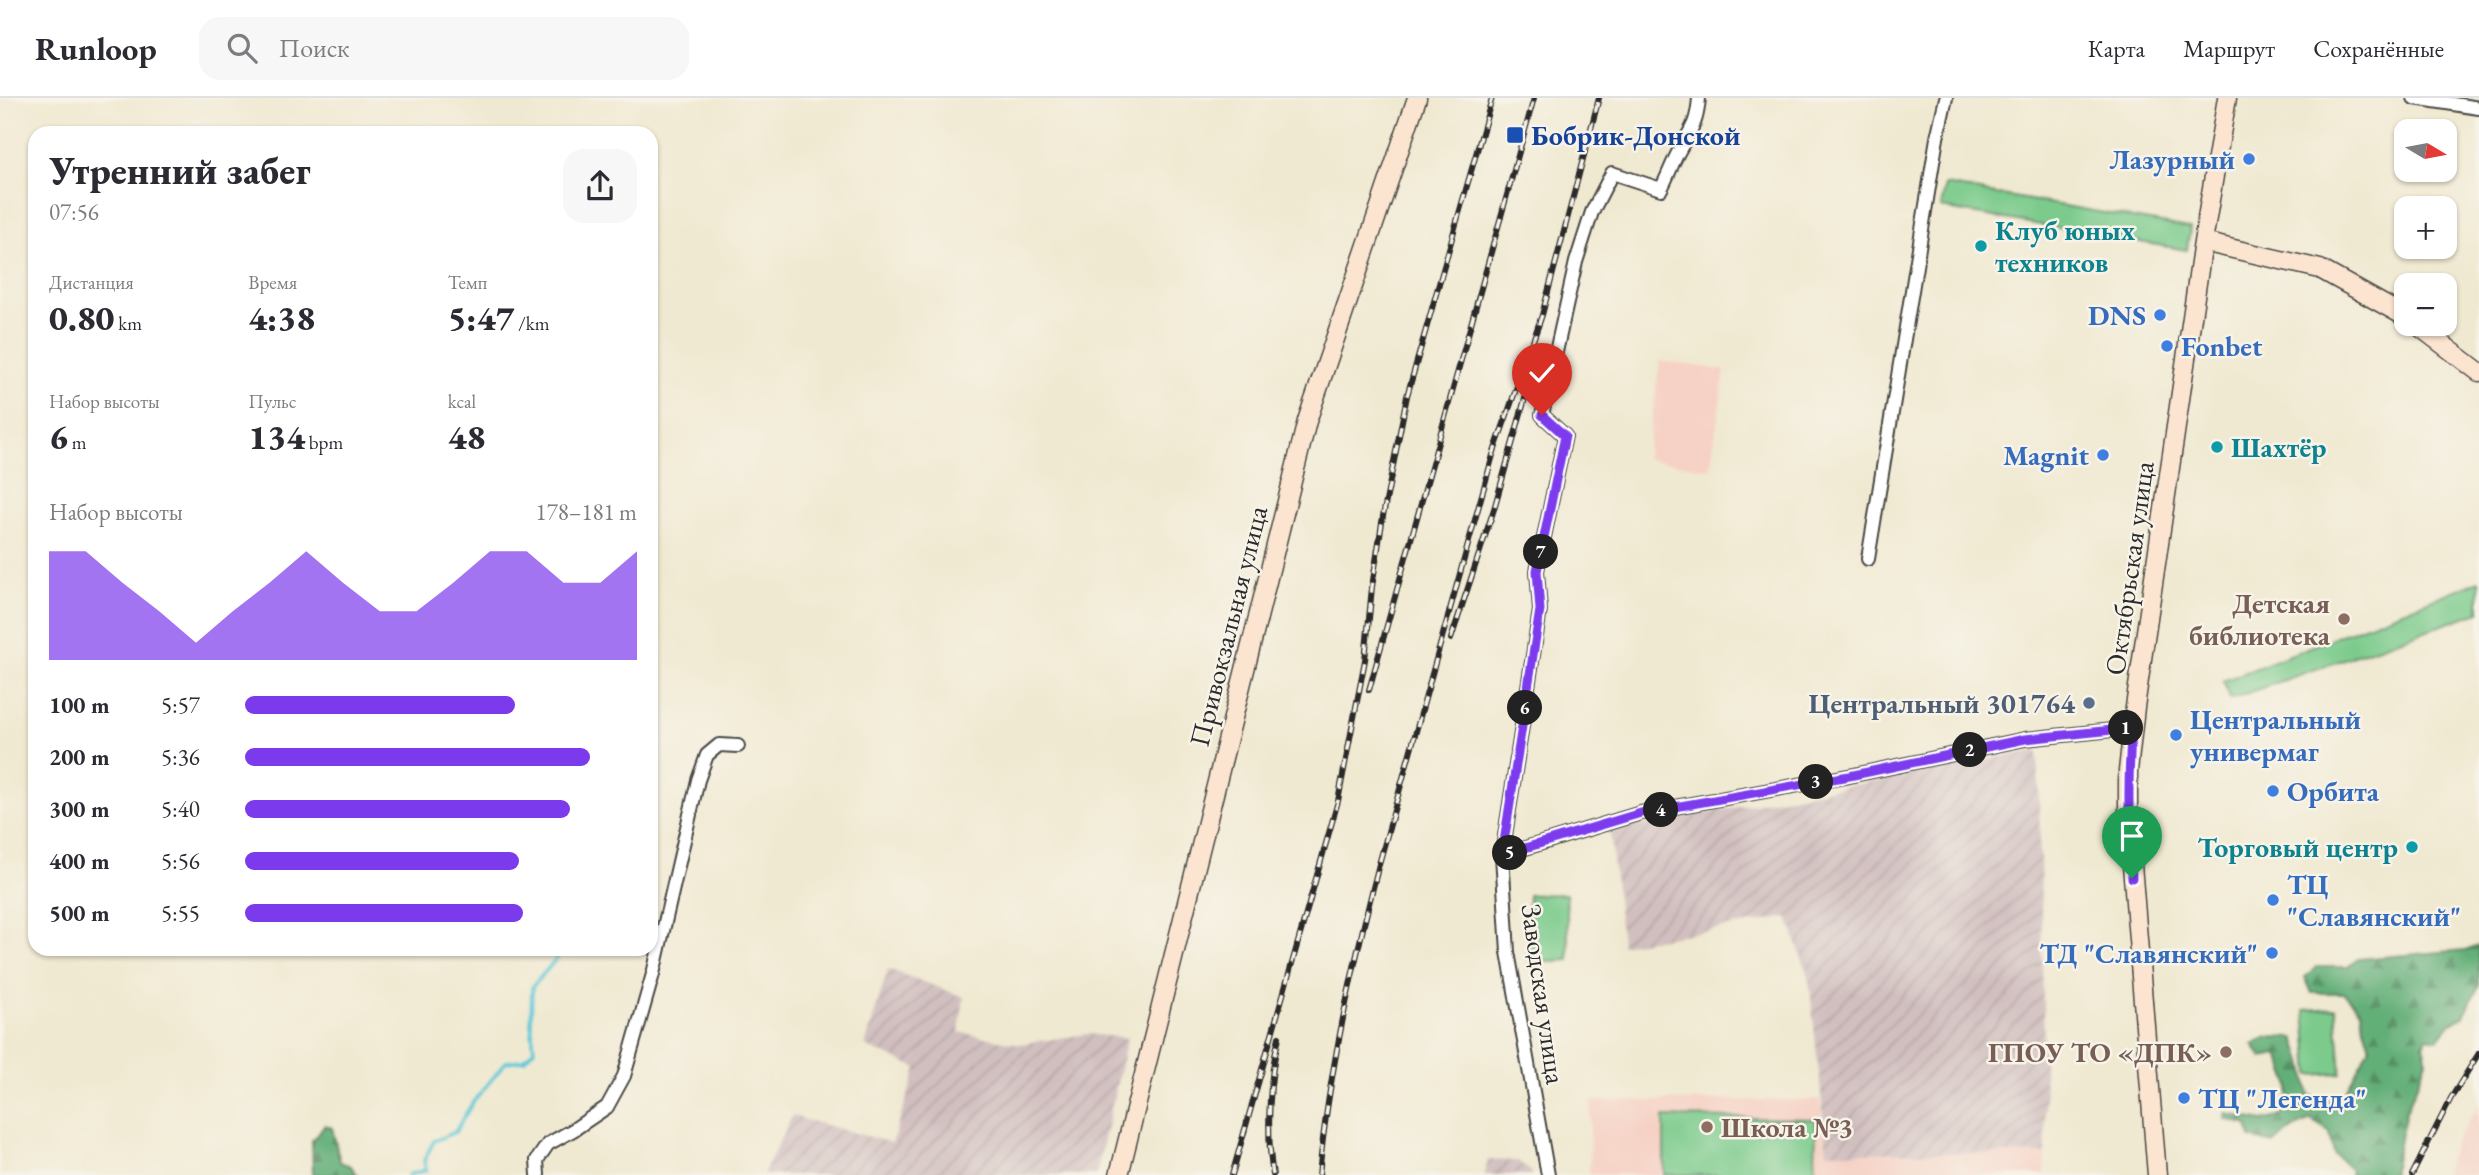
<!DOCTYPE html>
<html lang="ru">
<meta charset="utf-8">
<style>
:root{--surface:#fff;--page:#f7f7f7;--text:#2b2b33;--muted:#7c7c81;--line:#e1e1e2;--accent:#7c3aed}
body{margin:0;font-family:"EB Garamond",serif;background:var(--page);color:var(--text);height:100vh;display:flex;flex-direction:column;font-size:26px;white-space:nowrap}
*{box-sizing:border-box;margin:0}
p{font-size:23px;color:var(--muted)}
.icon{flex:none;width:38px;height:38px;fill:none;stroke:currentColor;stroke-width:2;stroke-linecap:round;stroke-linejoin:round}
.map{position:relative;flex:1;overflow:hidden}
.details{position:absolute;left:28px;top:28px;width:630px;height:830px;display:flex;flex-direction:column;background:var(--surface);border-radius:21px;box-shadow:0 2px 5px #0004}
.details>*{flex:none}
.needle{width:46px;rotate:100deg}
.buttons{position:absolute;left:2394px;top:21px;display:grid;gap:14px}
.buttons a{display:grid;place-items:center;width:63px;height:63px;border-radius:14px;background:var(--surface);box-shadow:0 2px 5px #0004;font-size:35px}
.pin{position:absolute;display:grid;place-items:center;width:60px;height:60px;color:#fff;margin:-72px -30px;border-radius:50% 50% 50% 0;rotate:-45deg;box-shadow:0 0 7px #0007}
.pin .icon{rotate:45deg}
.km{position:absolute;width:35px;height:35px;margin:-18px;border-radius:50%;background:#222;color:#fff;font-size:19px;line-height:35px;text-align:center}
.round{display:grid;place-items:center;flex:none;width:74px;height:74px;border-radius:21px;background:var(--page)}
.headline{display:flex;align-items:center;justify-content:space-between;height:119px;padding:0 21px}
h1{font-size:38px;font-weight:800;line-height:52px}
.stats{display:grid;grid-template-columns:repeat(3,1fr);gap:10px;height:119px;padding:7px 21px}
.stats div{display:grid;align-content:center}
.stats b{font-size:35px;font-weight:800}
.stats small{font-size:19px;font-weight:400}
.stats p{font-size:19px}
.chart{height:196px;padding:14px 21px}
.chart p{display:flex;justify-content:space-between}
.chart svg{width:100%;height:126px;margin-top:7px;fill:var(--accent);opacity:.7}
ul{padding:0 21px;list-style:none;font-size:23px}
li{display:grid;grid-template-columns:112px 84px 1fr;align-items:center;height:52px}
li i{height:18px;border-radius:9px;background:var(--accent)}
header{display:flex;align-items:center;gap:42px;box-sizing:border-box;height:98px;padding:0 35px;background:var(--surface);border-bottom:2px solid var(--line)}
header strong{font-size:33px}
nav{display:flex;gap:38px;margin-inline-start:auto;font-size:24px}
.search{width:490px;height:63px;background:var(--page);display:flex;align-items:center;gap:18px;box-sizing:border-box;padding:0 24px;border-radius:21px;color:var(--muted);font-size:26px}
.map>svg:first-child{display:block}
</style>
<header>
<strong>Runloop</strong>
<div class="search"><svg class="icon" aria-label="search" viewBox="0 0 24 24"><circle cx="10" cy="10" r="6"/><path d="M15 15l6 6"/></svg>Поиск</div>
<nav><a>Карта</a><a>Маршрут</a><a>Сохранённые</a></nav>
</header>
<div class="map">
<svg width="2479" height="1077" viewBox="0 0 2479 1077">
<defs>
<pattern id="industrial-furrows" width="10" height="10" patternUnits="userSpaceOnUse" patternTransform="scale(1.75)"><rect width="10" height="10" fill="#d1bfbf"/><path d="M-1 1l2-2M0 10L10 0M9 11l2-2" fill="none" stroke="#b4a4a4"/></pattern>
<pattern id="forest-firs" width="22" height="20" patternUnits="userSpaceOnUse" patternTransform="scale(1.75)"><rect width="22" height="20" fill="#64af78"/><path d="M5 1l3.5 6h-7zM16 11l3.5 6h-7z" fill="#538f63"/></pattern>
</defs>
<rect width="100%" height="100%" fill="#f7f3e8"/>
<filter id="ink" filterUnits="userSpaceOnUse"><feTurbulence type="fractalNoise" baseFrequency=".0143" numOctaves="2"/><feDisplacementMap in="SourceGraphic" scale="14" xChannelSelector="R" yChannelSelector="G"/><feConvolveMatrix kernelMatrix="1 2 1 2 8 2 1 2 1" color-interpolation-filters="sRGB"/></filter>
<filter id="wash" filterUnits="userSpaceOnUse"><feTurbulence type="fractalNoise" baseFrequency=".00686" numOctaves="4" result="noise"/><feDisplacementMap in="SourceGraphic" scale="28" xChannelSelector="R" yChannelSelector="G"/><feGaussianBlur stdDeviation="1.57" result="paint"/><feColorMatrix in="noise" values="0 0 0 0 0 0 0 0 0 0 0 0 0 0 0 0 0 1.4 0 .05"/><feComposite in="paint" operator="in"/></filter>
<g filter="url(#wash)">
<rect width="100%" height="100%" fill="#f0e9d1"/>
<path fill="#f6d1c5" d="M1660,263L1725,272L1710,371L1646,361Z
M1820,1002L1827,1054L2046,1056L2045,1077H1589L1591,1003Z
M2479,1008V1077H2445L2454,1045Z"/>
<path fill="url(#industrial-furrows)" d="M2038,652L2046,1056L1827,1054L1809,880L1788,819L1622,847L1610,733Z
M888,871L964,899L959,934L1019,946L1087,936L1127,940L1096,1077H763L792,1018L892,1045L917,970L865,948Z
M1488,1062L1518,1063L1530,1073L1531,1077H1484Z"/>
<path fill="url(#forest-firs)" stroke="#486d52" stroke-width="2" d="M2479,847V887L2464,918L2450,926L2438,941L2427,939L2423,947L2427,962L2406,1013L2392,1077H2350L2351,1072L2334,1056L2330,1034L2311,1022L2297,1028L2273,1046L2251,1040L2248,1027L2225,1021L2226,1016L2264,1023L2281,1018C2296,992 2289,981 2278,956L2262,959L2253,947L2267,939L2295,940L2303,963L2309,996L2319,1003L2341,1001L2370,949L2364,929L2362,913L2344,895H2312L2305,879L2317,869H2348L2358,861L2465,852Z
M325,1027L332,1030L340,1064L351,1068L357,1077H313L312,1042Z"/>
<path fill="#7bcb8c" stroke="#537b5c" stroke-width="2" d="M1945,87L2190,130L2187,152L1941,110Z
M2479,483V514L2230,601L2223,583Z
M1566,796L1569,862L1530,864L1528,797Z
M2336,910L2341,975L2310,977L2305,912Z
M1664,1019L1816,1021L1815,1077H1664Z"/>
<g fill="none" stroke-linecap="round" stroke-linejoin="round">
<path stroke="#5dc8d7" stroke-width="3.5" d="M408,1077L426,1072L424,1062L434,1043L455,1034L473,1004L506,964L524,962L534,951L531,925L532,889L558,859L560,850"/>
</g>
</g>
<g filter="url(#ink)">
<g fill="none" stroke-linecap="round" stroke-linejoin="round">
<defs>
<path id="street" d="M2414,0L2479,10
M1868,461L1937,40L1946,0
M1502,757L1641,715L1849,678L2025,641L2132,630
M538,1077L537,1062L548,1046L573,1032L607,1009L624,978L653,876L698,682L707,657L719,647L738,648
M1548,1077L1508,854L1502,757L1540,512L1537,473L1565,338L1542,317L1576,164L1592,114L1612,75L1661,91C1668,78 1673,63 1680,51C1692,29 1697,26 1699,0"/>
<path id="secondary" d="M2203,144L2320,171L2406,219
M2416,226L2479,274
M1119,1077L1307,323L1417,0
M2157,1077L2128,717V673L2135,609L2203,144L2227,0"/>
</defs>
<use href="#street" stroke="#494844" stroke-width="16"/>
<use href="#secondary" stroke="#494844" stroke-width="21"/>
<use href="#street" stroke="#fff" stroke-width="12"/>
<use href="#secondary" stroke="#fce5d0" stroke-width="18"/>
<defs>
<path id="rail" d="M1451,541L1494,411L1530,283
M1369,592L1534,0
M1232,1077L1338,703L1365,562L1372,489L1383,418L1407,298L1492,0
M1273,1077C1266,1037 1269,978 1279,939
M1319,1077C1329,972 1353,868 1379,766L1493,357L1542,217L1599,0
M2412,1077L2451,1000L2479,955"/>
</defs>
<use href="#rail" stroke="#2b2b2b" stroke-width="6"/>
<use href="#rail" stroke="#f7f3e8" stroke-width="3.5" stroke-dasharray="10" stroke-linecap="butt"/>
</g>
</g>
<g fill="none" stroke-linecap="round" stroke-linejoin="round" filter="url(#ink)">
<defs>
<path id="route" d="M1542,317L1565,338L1537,473L1540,512L1502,757L1641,715L1849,678L2025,641L2132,630C2127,681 2129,729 2132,780"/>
</defs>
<use href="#route" stroke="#fff" stroke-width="14"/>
<use href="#route" stroke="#7c3aed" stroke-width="9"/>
</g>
<rect fill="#1a4fb4" stroke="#f7f3e8" stroke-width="2.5" x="1506" y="28" width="18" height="18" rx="3.5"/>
<g fill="#3f7fe0" stroke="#f7f3e8" stroke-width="2.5">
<circle cx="2249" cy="61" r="7"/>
<circle cx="2160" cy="217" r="7"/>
<circle cx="2167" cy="248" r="7"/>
<circle cx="2103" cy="357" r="7"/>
<circle cx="2176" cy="637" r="7"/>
<circle cx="2273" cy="693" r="7"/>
<circle cx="2273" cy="802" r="7"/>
<circle cx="2272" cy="855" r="7"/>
<circle cx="2184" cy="1000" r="7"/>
</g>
<g fill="#0f9aa8" stroke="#f7f3e8" stroke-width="2.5">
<circle cx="1981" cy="148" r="7"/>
<circle cx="2217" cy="349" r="7"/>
<circle cx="2412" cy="749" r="7"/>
</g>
<g fill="#8d6e63" stroke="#f7f3e8" stroke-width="2.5">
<circle cx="2344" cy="521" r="7"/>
<circle cx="2226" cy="954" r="7"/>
<circle cx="1707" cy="1029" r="7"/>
</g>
<circle fill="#5c6f8a" stroke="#f7f3e8" stroke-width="2.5" cx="2089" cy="605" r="7"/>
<g text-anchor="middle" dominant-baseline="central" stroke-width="5" stroke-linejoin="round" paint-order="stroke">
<g font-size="28" font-weight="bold" fill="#164399" stroke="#f7f3e8" text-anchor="start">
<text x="1531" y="37">Бобрик-Донской</text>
</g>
<g font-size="28" font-weight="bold" fill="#366cbe" stroke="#f7f3e8" text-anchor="start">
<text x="2235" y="61" text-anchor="end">Лазурный</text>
<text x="2146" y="217" text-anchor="end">DNS</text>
<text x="2181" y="248">Fonbet</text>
<text x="2089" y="357" text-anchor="end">Magnit</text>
<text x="2190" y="621">Центральный<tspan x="2190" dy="32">универмаг</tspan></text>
<text x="2287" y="693">Орбита</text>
<text x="2287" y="786">ТЦ<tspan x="2287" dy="32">"Славянский"</tspan></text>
<text x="2258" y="855" text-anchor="end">ТД "Славянский"</text>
<text x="2198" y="1000">ТЦ "Легенда"</text>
</g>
<g font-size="28" font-weight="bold" fill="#0d838f" stroke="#f7f3e8" text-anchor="start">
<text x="1995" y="132">Клуб юных<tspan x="1995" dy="32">техников</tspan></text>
<text x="2231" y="349">Шахтёр</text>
<text x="2398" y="749" text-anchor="end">Торговый центр</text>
</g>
<g font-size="28" fill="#2b2b2b" stroke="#f7f3e8">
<text transform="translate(2129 470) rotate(-82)">Октябрьская улица</text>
<text transform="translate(1228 528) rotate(-76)">Привокзальная улица</text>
<text transform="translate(1544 896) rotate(82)">Заводская улица</text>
</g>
<g font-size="28" font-weight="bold" fill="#785e54" stroke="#f7f3e8" text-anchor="end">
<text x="2330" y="505">Детская<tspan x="2330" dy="32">библиотека</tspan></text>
<text x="2212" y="954">ГПОУ ТО «ДПК»</text>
<text x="1721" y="1029" text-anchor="start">Школа №3</text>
</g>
<g font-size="28" font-weight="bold" fill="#4e5e75" stroke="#f7f3e8" text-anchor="end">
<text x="2075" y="605">Центральный 301764</text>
</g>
</g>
</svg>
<div class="buttons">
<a><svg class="needle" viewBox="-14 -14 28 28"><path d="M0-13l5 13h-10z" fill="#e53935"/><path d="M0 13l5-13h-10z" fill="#7c7c81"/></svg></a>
<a>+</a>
<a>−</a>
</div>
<div class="pin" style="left:2132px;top:780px;background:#1e9e55"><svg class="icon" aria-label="arrive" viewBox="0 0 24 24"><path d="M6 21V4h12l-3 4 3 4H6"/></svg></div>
<div class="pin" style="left:1542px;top:317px;background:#d93025"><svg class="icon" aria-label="check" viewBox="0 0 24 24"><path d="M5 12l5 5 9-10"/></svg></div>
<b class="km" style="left:2126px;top:630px">1</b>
<b class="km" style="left:1970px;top:652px">2</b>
<b class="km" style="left:1816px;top:684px">3</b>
<b class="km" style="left:1661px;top:712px">4</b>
<b class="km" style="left:1510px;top:755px">5</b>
<b class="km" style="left:1525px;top:610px">6</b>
<b class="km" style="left:1541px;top:454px">7</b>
<section class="details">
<div class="headline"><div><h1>Утренний забег</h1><p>07:56</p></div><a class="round"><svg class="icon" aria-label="share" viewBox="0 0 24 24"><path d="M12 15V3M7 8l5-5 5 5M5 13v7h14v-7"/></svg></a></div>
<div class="stats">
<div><p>Дистанция</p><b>0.80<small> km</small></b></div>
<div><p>Время</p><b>4:38</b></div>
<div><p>Темп</p><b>5:47<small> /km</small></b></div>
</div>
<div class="stats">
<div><p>Набор высоты</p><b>6<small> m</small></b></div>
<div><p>Пульс</p><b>134<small> bpm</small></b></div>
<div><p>kcal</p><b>48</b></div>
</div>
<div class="chart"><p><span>Набор высоты</span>178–181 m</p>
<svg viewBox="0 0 160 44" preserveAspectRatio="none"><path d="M0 44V6L10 6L20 17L30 27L40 38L50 27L60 17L70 6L80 17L90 27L100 27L110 17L120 6L130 6L140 17L150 17L160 6V44z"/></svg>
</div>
<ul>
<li><b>100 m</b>5:57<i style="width:69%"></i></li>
<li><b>200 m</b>5:36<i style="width:88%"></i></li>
<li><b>300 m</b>5:40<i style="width:83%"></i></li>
<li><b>400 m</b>5:56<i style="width:70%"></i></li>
<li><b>500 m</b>5:55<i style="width:71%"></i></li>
</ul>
</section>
</div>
